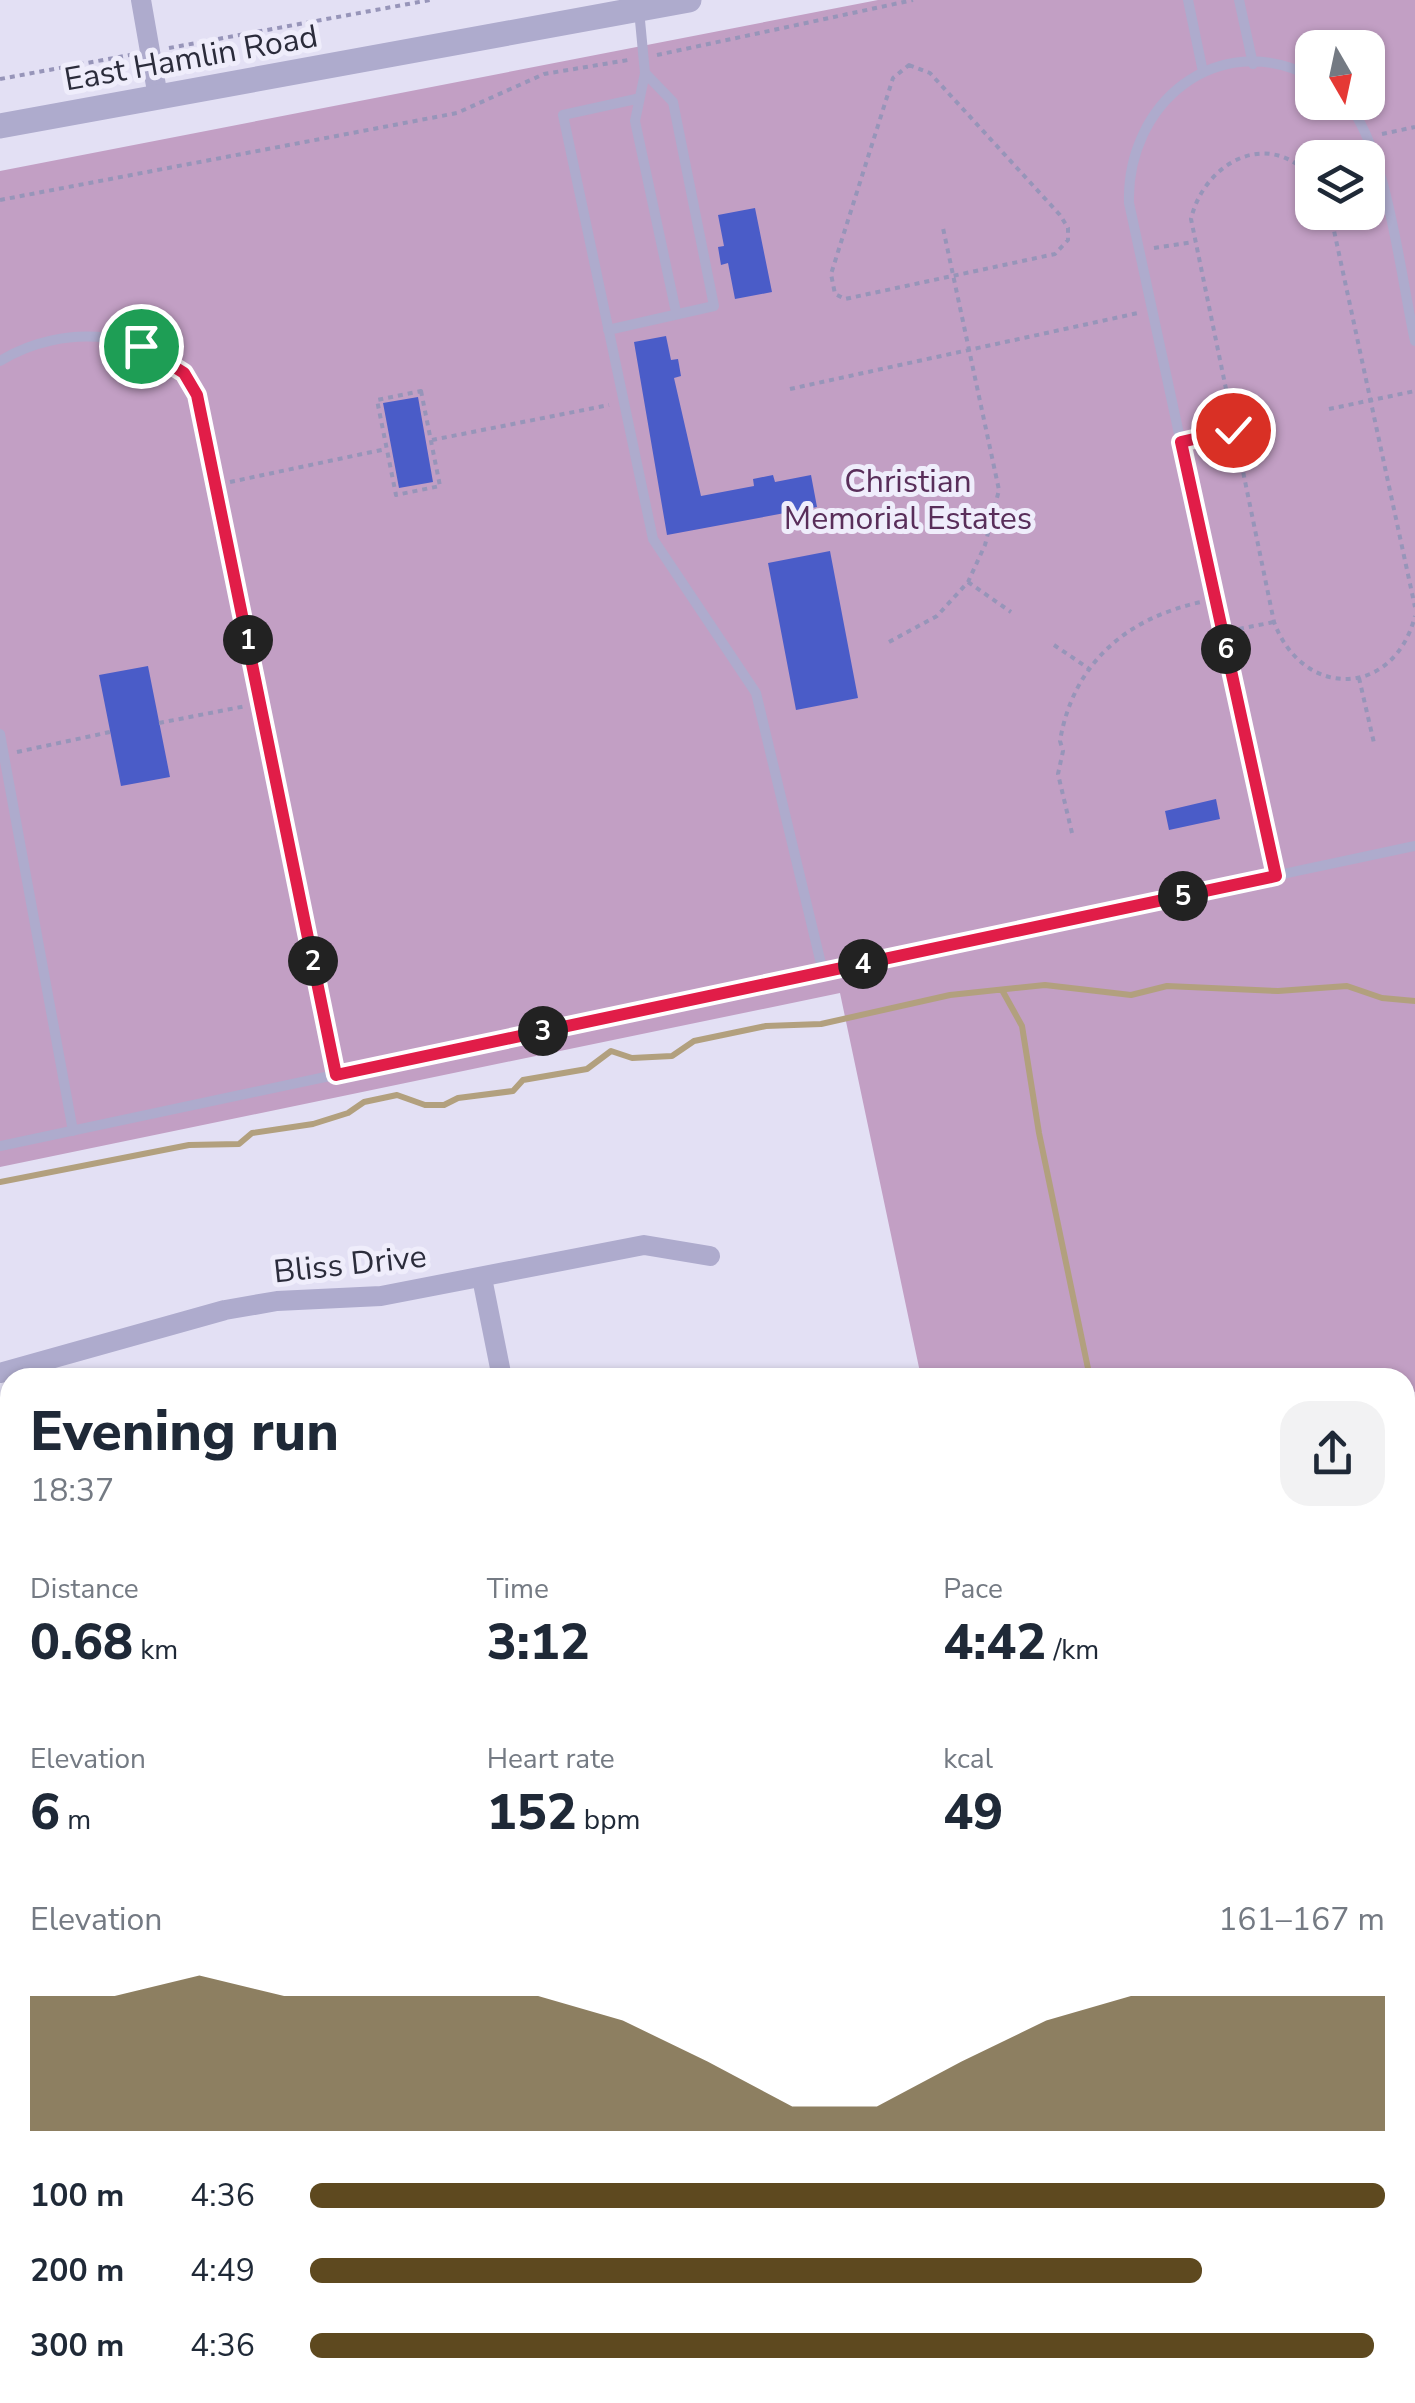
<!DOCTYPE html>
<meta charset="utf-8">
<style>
:root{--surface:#fff;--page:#f2f2f3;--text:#1f2937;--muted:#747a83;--accent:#5e491f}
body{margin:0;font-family:"Nunito Sans",sans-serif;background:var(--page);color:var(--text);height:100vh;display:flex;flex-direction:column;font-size:38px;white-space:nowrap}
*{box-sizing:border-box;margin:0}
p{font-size:32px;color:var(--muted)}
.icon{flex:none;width:55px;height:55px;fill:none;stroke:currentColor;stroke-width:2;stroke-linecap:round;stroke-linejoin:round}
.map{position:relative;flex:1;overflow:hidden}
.details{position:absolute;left:0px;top:1368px;width:1415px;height:1038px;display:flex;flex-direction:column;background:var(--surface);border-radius:30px 30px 0 0;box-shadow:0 2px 8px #0004}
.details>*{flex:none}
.needle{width:65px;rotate:171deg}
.controls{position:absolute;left:1295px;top:30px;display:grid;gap:20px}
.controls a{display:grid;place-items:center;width:90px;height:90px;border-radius:20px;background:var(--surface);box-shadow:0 2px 8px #0004;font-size:50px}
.pin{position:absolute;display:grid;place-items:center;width:85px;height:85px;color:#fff;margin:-42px;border:5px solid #fff;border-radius:50%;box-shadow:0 2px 10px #0007}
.km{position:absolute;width:50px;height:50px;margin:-25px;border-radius:50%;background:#222;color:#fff;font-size:28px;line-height:50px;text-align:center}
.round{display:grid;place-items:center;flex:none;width:105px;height:105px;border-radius:30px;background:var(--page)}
.head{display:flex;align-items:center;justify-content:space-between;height:170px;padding:0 30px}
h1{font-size:55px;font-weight:800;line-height:75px}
.figures{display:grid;grid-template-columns:repeat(3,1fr);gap:15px;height:170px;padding:10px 30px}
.figures div{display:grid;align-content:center}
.figures b{font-size:50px;font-weight:800}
.figures small{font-size:28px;font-weight:400}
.figures p{font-size:28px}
.chart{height:280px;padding:20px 30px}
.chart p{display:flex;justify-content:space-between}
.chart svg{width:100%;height:180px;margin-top:10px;fill:var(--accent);opacity:.7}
ul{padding:0 30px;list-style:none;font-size:32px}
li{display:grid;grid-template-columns:160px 120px 1fr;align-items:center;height:75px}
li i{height:25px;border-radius:12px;background:var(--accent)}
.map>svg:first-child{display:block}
</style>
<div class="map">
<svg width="1415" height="2403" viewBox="0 0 1415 2403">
<rect width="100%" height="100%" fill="#e3e0f4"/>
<path fill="#c29fc4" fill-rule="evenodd" d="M878,0H1415V1392L1405,1394V1378L921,1377L840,993L0,1167V171ZM1312,48H1368V102H1312ZM1312,158H1368V212H1312Z
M1415,1587V1917L1405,1919V1588Z"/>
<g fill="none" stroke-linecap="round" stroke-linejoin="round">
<path stroke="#b2a07e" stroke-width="6" d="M1002,990L1022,1026L1039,1133L1090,1378
M0,1182L189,1145L239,1144L252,1133L313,1124L348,1113L364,1102L397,1095L425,1105H444L458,1098L513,1091L523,1080L587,1069L611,1051L632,1058L672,1056L694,1041L766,1026L821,1024L950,995L1045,985L1131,995L1167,986L1278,991L1347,986L1382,998L1415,1001
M1405,1778L1415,1780"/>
</g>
<path fill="#4a5cc8" d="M755,208L772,292L735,299L728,263L721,265L718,247L724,246L718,215Z
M666,336L671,360L678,359L681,376L674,378L701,496L754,486L753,479L773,475L775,482L811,475L817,507L667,535L634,342Z
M418,397L433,482L399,488L383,403Z
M830,551L858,698L796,710L768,563Z
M148,666L170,777L121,786L99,675Z
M1216,799L1220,819L1169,830L1165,811Z"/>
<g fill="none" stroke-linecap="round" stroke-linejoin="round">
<path stroke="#9795b9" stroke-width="4" stroke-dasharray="5 5" stroke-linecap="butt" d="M169,48L430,0
M657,55L913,0
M909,65L930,73L1060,215L1068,228V240L1055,254L845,299L835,294L831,274L893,78Z
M0,79L130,55
M1382,134L1415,127
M1312,178C1268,127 1204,163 1191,219L1274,622C1303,700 1394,698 1415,616
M0,200L457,113L544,74L628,60
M1330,212L1415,607
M1154,248L1193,242
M790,389L1138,313
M421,391L440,486L396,495L377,400Z
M1329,409L1415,391
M1195,438L1275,420
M432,440L609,405
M230,482L386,449
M968,582L1011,612
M1239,629L1274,622
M889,642L937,616L968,582L985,545L999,490L943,228
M1054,645L1088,668
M1359,678L1374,743
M159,723L246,706
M17,752L110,732
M1072,833L1058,774L1063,751L1060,741C1073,663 1127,618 1201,602
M1353,2395L1355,2403"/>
<path stroke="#aeabcd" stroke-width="10" d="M1188,0L1203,72
M1239,0L1253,64
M639,10L645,73L635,121L676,312
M636,99L563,115L653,539L756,693L823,972
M1346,102C1387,147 1401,279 1415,341
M608,330L714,306L673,102L645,73
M0,361C63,322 158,327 197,395L336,1075
M0,734L73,1131
M1275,877L1129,203C1126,104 1217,27 1312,77
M0,1146L1415,846"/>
<path stroke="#aeabcd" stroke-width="20" d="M141,0L158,97
M482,1278L502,1378
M0,1373L225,1310L277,1301L381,1296L644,1245L710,1256
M1405,1555L1415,1553
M0,1685L10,1684
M0,1998L10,1997
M1405,2105L1415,2103
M625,2395L626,2403
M912,2395L914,2403"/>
<path stroke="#aeabcd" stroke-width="25" d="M0,126L689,0"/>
</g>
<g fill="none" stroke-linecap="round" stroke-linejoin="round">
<defs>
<path id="route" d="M141,346L184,373L197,395L336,1075L1276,876L1181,442L1233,430"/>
</defs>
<use href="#route" stroke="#fff" stroke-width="20"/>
<use href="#route" stroke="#e11d48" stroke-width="12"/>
</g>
<g text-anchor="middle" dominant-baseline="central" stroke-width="10" stroke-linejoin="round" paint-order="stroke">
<g font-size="32" fill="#2b2c3b" stroke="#efedfb">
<text transform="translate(191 58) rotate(-10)">East Hamlin Road</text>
<text transform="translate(350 1264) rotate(-6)">Bliss Drive</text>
</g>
<g font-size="32" fill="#592e5a" stroke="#efedfb">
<text x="908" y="481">Christian<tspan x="908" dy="37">Memorial Estates</tspan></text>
</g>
</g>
</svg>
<div class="controls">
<a><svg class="needle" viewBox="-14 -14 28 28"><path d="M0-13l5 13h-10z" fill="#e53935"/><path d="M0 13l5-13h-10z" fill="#747a83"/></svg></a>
<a><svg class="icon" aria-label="layers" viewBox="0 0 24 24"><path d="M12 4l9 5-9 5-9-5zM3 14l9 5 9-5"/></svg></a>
</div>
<div class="pin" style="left:141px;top:346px;background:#1e9e55"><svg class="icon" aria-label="arrive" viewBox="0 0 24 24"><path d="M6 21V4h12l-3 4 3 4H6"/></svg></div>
<div class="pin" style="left:1233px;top:430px;background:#d93025"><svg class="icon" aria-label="check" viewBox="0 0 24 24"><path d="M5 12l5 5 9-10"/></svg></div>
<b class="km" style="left:248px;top:640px">1</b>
<b class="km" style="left:313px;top:961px">2</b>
<b class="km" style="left:543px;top:1031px">3</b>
<b class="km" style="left:863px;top:964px">4</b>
<b class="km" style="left:1183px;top:896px">5</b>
<b class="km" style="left:1226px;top:649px">6</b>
<section class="details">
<div class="head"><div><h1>Evening run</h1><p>18:37</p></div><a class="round"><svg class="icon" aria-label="share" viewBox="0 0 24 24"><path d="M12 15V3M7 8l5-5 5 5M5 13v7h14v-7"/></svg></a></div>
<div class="figures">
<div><p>Distance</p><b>0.68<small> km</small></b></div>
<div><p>Time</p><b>3:12</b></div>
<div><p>Pace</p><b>4:42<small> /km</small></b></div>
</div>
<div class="figures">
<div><p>Elevation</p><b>6<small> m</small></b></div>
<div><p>Heart rate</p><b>152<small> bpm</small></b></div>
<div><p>kcal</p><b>49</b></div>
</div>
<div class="chart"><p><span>Elevation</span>161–167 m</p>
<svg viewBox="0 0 160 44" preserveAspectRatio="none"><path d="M0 44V11L10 11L20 6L30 11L40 11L50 11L60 11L70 17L80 27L90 38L100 38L110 27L120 17L130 11L140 11L150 11L160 11V44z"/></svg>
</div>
<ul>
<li><b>100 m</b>4:36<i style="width:100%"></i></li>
<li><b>200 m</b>4:49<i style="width:83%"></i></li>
<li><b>300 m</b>4:36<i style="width:99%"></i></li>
</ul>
</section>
</div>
